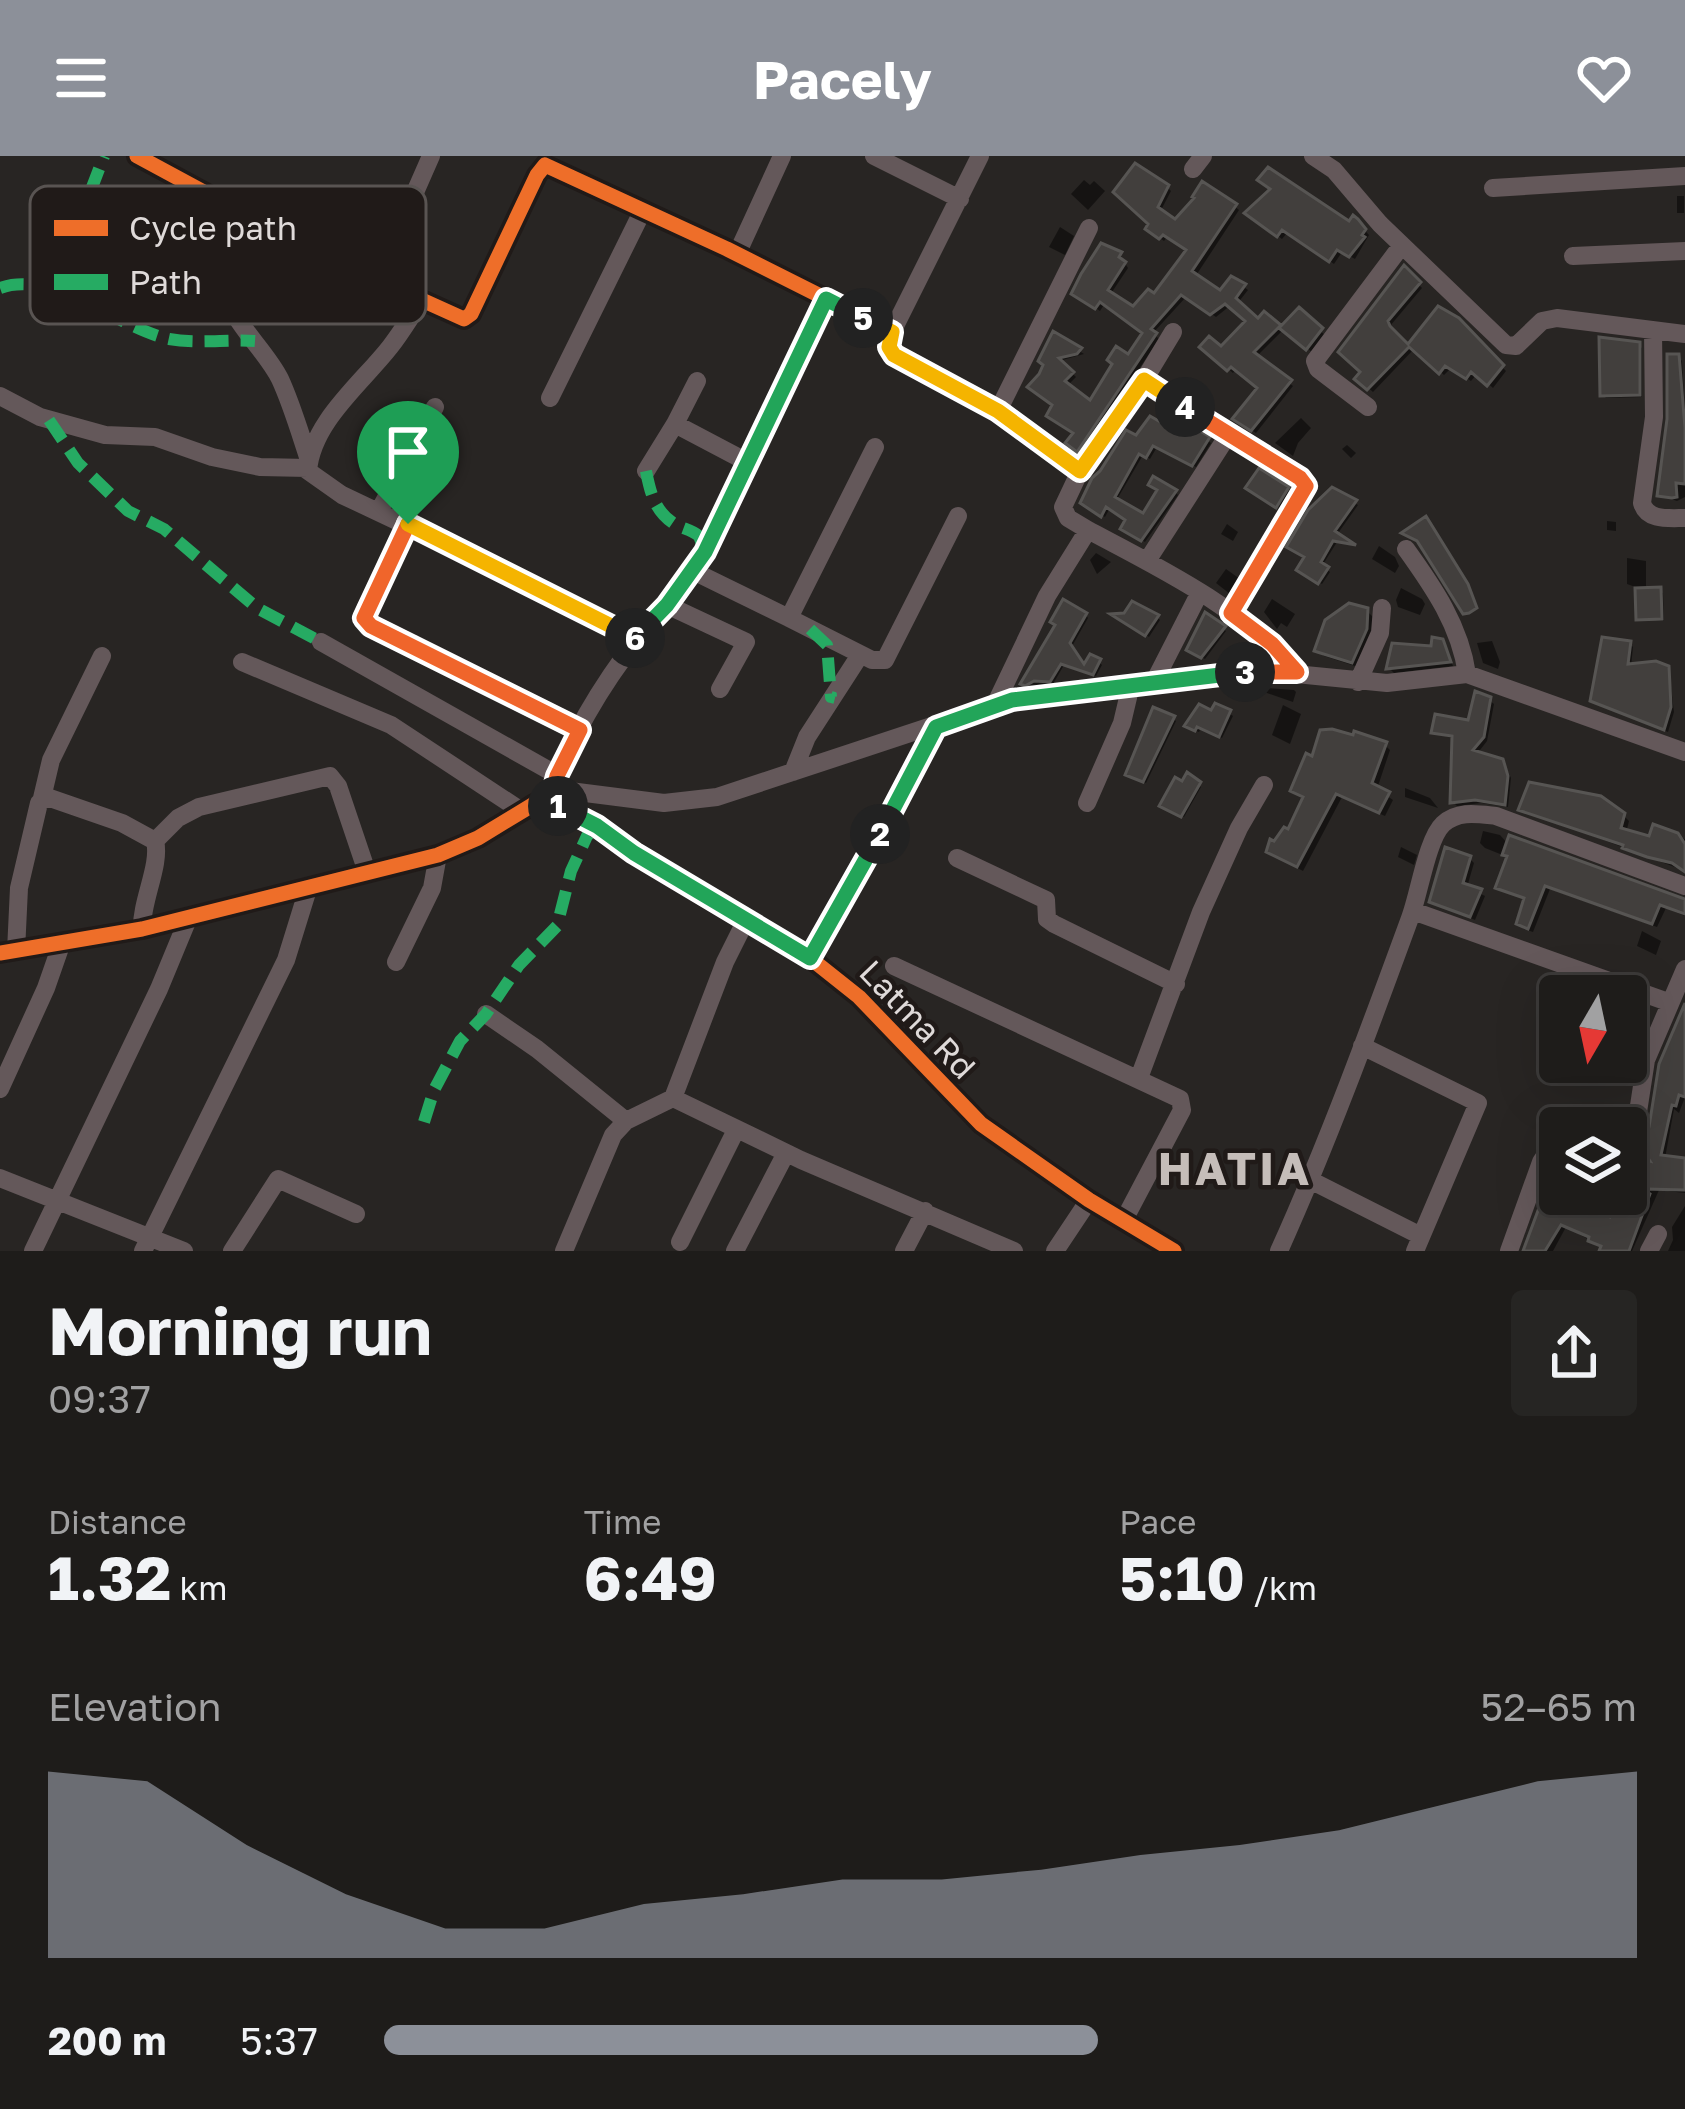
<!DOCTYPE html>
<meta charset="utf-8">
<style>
:root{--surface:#1e1c1a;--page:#262523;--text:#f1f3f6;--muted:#a1a1a2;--line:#3c3a39;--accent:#8c9099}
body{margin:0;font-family:"Golos Text",sans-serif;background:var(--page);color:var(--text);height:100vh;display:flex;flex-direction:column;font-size:45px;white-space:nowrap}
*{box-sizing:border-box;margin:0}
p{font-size:39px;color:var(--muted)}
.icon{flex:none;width:66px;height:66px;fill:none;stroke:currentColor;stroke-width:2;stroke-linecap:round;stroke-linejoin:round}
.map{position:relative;height:1095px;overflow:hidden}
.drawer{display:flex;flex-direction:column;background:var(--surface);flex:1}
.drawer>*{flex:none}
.needle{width:78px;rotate:189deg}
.buttons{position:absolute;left:1539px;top:819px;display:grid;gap:24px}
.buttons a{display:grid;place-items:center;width:108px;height:108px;border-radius:12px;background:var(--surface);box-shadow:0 12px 48px #0002,0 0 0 3px var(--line);font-size:60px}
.pin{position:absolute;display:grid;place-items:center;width:102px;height:102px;color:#fff;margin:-123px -51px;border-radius:50% 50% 50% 0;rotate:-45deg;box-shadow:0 0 12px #0007}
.pin .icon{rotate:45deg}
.km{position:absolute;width:60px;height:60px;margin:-30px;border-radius:50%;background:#222;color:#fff;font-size:33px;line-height:60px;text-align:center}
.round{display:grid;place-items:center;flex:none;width:126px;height:126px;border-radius:12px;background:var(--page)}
.overview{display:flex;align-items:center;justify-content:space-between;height:204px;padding:0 48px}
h1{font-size:66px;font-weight:700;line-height:90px}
.metrics{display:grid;grid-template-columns:repeat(3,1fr);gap:18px;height:204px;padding:12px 48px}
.metrics div{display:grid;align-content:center}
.metrics b{font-size:60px;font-weight:700}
.metrics small{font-size:33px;font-weight:400}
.metrics p{font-size:33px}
.chart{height:336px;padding:24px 48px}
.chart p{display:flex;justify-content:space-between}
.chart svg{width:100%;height:216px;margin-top:12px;fill:var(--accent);opacity:.7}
ul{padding:0 48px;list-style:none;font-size:39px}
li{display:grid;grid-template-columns:192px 144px 1fr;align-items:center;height:90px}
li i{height:30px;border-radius:15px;background:var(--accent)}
header{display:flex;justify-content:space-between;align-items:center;height:156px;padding:0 48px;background:var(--accent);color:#fff;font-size:54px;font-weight:700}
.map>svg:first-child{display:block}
</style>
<header><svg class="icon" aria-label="menu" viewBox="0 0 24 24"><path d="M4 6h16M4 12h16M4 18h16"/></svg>Pacely<svg class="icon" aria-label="heart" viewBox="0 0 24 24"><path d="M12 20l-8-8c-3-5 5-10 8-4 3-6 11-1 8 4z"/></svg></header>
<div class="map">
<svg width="1685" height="1095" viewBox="0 0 1685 1095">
<rect width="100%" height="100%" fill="#282523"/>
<path fill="#0007" d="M1084,24L1090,29L1094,25L1105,35L1088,54L1071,38Z
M1167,31L1171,35L1160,56L1176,67L1216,35L1239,54L1195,121L1221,138L1232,124L1244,131L1248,134L1237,148L1258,166L1264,159L1282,174L1299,156L1326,180L1313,197L1284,173L1256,201L1293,230L1256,277L1239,266L1261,232L1236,213L1233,217L1203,191L1221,194L1249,165L1231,149L1216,161L1186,141L1153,177L1159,183L1082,298L1069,287L1077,278L1055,249L1041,219L1054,179L1084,198L1059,205L1076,221L1067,230L1090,248L1145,178L1105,147L1100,155L1079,141L1120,99L1128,112L1110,139L1133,154L1155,142L1190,95L1168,80L1164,85L1153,77L1152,68L1117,36Z
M1273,33L1350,69L1356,65L1369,79L1355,103L1342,96L1334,108L1288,76L1282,83L1252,61Z
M1677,40H1684V57H1677Z
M1060,71L1074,80L1065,99L1049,91Z
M1404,114L1422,132L1390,170L1393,178L1408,192L1439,154L1457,165L1506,215L1493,232L1477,218L1471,225L1451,212L1444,219L1414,193L1373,236L1358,223Z
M1638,189L1642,192V241L1606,242L1603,239Z
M1678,201L1682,205L1685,255V341L1677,345L1660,339Z
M1301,262L1311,272L1298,287L1293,300L1275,287Z
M1179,265L1211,287L1196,311L1157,291L1150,303L1143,299L1116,345L1144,361L1175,336L1178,339L1145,386L1127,375L1128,364L1110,352L1105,361L1087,349L1136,283L1172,276Z
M1347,289L1356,297L1351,302L1342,293Z
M1287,334L1290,337L1281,353L1252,335Z
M1332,334L1358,349L1336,380L1349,389L1337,386L1322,410L1330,416L1322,428L1303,416Z
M1607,365L1616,366V375L1607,374Z
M1227,368L1238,376L1233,385L1221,378Z
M1379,390L1395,401L1399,410L1395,417L1372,403Z
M1096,397L1111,406L1097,418L1090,404Z
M1627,402L1646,405V434L1663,437L1664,465L1639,462L1638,432L1627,428Z
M1226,413L1240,423L1230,438L1216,427Z
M1401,432L1422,443L1425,448L1420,459L1398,451L1396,444Z
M1272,443L1295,458L1287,471L1281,467L1277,473L1264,456Z
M1367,455L1373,461L1371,480L1358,511L1324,500L1318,495Z
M1086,459L1088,462L1071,492L1085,513L1099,506L1102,509L1096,520L1064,509L1053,528L1026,529Z
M1126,460L1157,461L1160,464L1149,481L1116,461Z
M1206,460L1226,475L1205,503L1192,496Z
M1442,485L1453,510L1394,517L1389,512Z
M1492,485L1500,506L1498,513L1483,507L1477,487Z
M1629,487L1633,491L1631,511L1665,510L1669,514L1674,556L1668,576L1594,544Z
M1248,491L1262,504H1263L1248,506L1241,499Z
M1265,532L1294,534L1296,536L1293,546L1258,534Z
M1489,544L1494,548L1487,585L1477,598L1505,609L1511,622L1508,651L1481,647L1457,650L1453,646L1455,583L1434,576L1470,568Z
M1283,549L1301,558L1290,588L1272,579Z
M1229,557L1233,560L1222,582L1201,572L1199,576L1191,573L1213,558Z
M1173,562L1176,565L1146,627L1132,621Z
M1355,583L1385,589L1390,594L1377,633L1393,644L1385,660L1342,641L1303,715L1275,700L1305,642L1294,634L1314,604Z
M1188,621L1201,631L1184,661L1166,652Z
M1405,632L1430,642L1438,652L1405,641Z
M1522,653L1623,659L1629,665L1626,677L1651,684L1655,672L1685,683V715Z
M1483,675L1500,679L1509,689L1685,745V760L1666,752L1657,771L1550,733L1533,776L1524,773L1519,768L1527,744L1499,731L1510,702L1485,692L1480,687Z
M1401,691L1417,699L1414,709L1398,701Z
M1470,703L1474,707L1467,731L1485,740L1475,764L1432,745Z
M1642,775L1661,785L1656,799L1637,790Z
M1685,855V941L1679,957L1674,953L1665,1002L1685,1004V1037L1659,1034L1632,1095H1602L1604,1092L1566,1071L1553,1095H1527L1547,1037L1612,1065L1634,1022L1657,1010Z
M1685,1050V1095H1668L1673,1084L1672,1071Z"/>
<path fill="#423f3d" stroke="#575553" stroke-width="3" d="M1135,7L1169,29L1158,51L1175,63L1194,42L1192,41L1202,25L1237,48L1192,115L1220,134L1231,120L1246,128L1236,142L1258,162L1264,155L1281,169L1254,196L1292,224L1251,275L1232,263L1257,232L1231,211L1227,215L1199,191L1209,180L1221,190L1245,165L1225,148L1210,159L1181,139L1151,173L1157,177L1077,296L1065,287L1073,277L1046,260L1052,249L1027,231L1039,218L1043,209L1038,205L1053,175L1082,192L1077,198L1059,202L1074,216L1065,225L1090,244L1112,208L1107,204L1116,190L1128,198L1142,177L1100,146L1095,153L1071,138L1081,118L1101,87L1122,96L1119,101L1126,106L1108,134L1133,150L1148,133L1154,137L1186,94L1163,79L1159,83L1145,73L1148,68L1113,36Z
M1268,11L1349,65L1353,59L1358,63L1366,73L1362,79L1365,81L1349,101L1337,94L1329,106L1282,74L1277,81L1244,57L1270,33L1257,24Z
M1404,109L1421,126L1388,165L1390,170L1408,188L1438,150L1459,162L1504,209L1487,230L1471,216L1466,223L1445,210L1439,218L1409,191L1367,234L1354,223L1360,216L1338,196Z
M1299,151L1323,172L1306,194L1279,172Z
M1599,181L1640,186V239L1600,240Z
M1667,198H1679L1685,272V328L1676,327L1677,341L1672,342L1657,340L1667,263Z
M1150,260L1171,272L1178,261L1210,281L1192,310L1153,290L1146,302L1139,298L1115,341L1143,357L1157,334L1148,329L1153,320L1177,334L1141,385L1120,373L1125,364L1106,351L1101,361L1080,347L1092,322L1100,315L1126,274L1136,279Z
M1259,312L1289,331L1276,352L1245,332Z
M1332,331L1357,344L1335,375L1356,389L1333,385L1321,406L1329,411L1318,428L1296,414L1304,401L1286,391L1308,354Z
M1426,360L1468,428L1477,452L1469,457L1463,458L1417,385L1401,377Z
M1661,431L1662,463L1636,464L1635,432Z
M1063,443L1087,457L1070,487L1084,508L1090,498L1101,503L1093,519L1061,508L1050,526L1034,525L1025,530L1020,528L1055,469L1050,466Z
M1132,445L1159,459L1145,480L1110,458L1124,457Z
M1349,447L1368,452L1367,473L1352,507L1314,495L1325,464Z
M1205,456L1226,470L1201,502L1186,494Z
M1432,481L1443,483L1451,506L1386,513L1392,487L1431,490Z
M1602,481L1631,485L1628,508L1656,505L1669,510L1671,551L1664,574L1590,545Z
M1475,535L1491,541L1484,581L1473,594L1503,603L1508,620L1505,649L1475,644L1450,647L1452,580L1431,577L1435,558L1468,564Z
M1215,547L1231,554L1219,581L1197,571L1195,575L1184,570L1199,548L1211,554Z
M1153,551L1175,560L1143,626L1125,619Z
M1332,573L1353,579L1354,575L1387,586L1372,627L1390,636L1379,657L1336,638L1297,711L1266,696L1270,683L1274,685L1284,671L1288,673L1303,641L1290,635L1306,597L1312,600L1320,574Z
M1187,616L1201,626L1181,661L1159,650L1175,621L1182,625Z
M1529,626L1601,640L1625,657L1621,672L1649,680L1653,668L1678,677L1685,688V716L1672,707L1647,701L1622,692L1623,689L1518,654Z
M1509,679L1685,743V758L1660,749L1652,768L1545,730L1528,773L1516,768L1524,742L1495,732L1507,700L1502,699Z
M1445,691L1471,700L1463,727L1482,733L1470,761L1429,746Z
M1685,847V941L1679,939L1676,950L1672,949L1661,999L1685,1002V1034L1642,1033L1650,1038L1629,1095H1599L1601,1090L1588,1085L1589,1081L1561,1069L1545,1095H1523L1546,1033L1610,1061L1626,1038L1631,1021L1628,1020V1010L1638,1002L1650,1005L1642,993L1649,971L1659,908Z"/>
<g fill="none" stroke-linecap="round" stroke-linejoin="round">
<path stroke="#64585a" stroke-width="18" d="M137,0L311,94L464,163L471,158L537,19L545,9L727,93L892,176
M874,0L960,43
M980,0L892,176L889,191L894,199L998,255L1089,72
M1313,0L1334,14L1380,68L1506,189L1516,190L1542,165L1557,162L1685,178
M1193,13L1203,0
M1493,32L1685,20
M413,41L431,0
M260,65L223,107C215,155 261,185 280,223C292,249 300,277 309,304
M737,98L782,0
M1573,100L1685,95
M422,144C411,160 402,176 390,191C361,228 312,266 308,315L342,339L587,455L637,484
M1653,174L1654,261L1642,347C1647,365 1669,362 1685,362
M1145,224L1300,322L1306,330L1231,457
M0,240L40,261L105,279L155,281L212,301L260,311L308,312
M550,242L642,56
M1368,251L1318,213L1315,205L1402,89
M998,255L1080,315L1135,239L1173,176
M675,268L697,225
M646,315L675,268L749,307
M379,355L435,251
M408,369L366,451V466L580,574
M1088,374C1162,413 1242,452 1297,516
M1406,393C1434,432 1460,470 1467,518
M1147,405L1228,279
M693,415L789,462L875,291
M667,449L746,486L720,533
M789,462L872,504H885L958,360
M321,486L557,619
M242,506L391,569L520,654
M1154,526L1199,438
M1358,526L1380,477L1382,452
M995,549L1081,534L1265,515L1387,527L1467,518L1685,596
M793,616L807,581L860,499
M554,633L664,647L717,641L995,549L1047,440L1088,374L1068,362L1063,351L1080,315
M42,642L51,604L102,500
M551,642C566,586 603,527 639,481C660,454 684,430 702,401C751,319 779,226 826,143
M1087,647L1122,567L1131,529
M155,685L178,662L199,651L330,620L338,630L367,716
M957,702L1046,744L1047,763L1054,768L1176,828
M1413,755L1668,846
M16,795L19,732L39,647L47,641L122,667L155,685C161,709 141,745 142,773
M0,797L142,773L438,699L478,682L534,648L550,647L576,658L705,741L810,802L859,841L981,968L1089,1044L1174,1095
M810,802L936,571
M396,806L432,732L438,699
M894,810L1180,943L1182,954L1124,1064
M486,858L537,893L626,965
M1362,890L1478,947L1415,1095
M1139,922L1201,756L1239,672L1264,629
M0,933L46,832L61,789
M673,942L725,806L746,764
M1626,997L1636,969L1646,904L1685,813
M0,1022L184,1095
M1312,1025L1421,1080
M680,1086L736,974
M33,1095L159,833L188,763
M143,1095L286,804L308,733
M232,1095L278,1023L356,1058
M564,1095L613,979L626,965L673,942L801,1004L1014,1095
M735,1095L786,997
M904,1095L925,1055
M1055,1095L1089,1044
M1279,1095C1328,986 1369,874 1410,762C1419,739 1427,683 1443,668C1458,654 1478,658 1496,660L1685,730
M1509,1095L1541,1006L1560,977
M1649,1095L1658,1078"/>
<path stroke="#26ab63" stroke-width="12" stroke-dasharray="24 12" stroke-linecap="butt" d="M373,122L413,41
M0,132C53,113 118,172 169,183C197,188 227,183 255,185
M69,141L91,34L104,0
M49,264L78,307L128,355L164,373L257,452L321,486
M646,315C650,335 654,354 673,367C682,373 691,373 699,380L705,396
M810,473L827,489L831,541L835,542
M424,966L434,934L460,885L486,858L519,809L557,770L571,715L587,680L597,670"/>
<defs>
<path id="cycleway" d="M137,0L311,94L464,163L471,158L537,19L545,9L727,93L892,176
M0,797L142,773L438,699L478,682L534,648L550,647L576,658L705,741L810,802L859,841L981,968L1089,1044L1174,1095"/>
</defs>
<use href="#cycleway" stroke="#201a18" stroke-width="22"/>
<use href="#cycleway" stroke="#ee6e29" stroke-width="15"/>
</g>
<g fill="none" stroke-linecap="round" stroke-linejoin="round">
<defs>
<path id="split-1" d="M408,368L364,462L371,470L580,574L557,620L550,647L558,650"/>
<path id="split-2" d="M558,650L597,670L634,697L810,802L880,678"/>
<path id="split-3" d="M880,678L936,571L1012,544L1245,516"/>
<path id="split-4" d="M1185,251L1300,322L1306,330L1231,457L1272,488L1297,516H1245"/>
<path id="split-5" d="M863,162L892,176L889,191L894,199L998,255L1080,315L1144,224L1185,251"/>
<path id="split-6" d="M635,482L667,449L705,396L826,143L863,162"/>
<path id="split-7" d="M408,368L635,482"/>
</defs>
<use href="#split-1" stroke="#fff" stroke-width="24"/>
<use href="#split-2" stroke="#fff" stroke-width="24"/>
<use href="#split-3" stroke="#fff" stroke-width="24"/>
<use href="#split-4" stroke="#fff" stroke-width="24"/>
<use href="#split-5" stroke="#fff" stroke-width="24"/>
<use href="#split-6" stroke="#fff" stroke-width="24"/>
<use href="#split-7" stroke="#fff" stroke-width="24"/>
<use href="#split-1" stroke="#f0652b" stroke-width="15"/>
<use href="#split-2" stroke="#22a559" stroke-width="15"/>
<use href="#split-3" stroke="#22a559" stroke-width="15"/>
<use href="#split-4" stroke="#f0652b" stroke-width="15"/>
<use href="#split-5" stroke="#f5b400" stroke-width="15"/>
<use href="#split-6" stroke="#22a559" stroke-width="15"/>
<use href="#split-7" stroke="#f5b400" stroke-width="15"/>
</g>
<g text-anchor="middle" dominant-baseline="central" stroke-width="9" stroke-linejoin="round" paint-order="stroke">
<g font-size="33" fill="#dfdad9" stroke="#201a18">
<text transform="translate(918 863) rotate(46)">Latma Rd</text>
</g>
<g font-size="45" font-weight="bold" letter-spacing="3" fill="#c5bdb9" stroke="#201a18">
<text x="1235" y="1012">HATIA</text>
</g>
</g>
<rect x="30" y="30" width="396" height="138" rx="18" fill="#201a18" stroke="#595452" stroke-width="3"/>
<rect x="54" y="64" width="54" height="16" fill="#ee6e29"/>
<rect x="54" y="118" width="54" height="16" fill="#26ab63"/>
<g font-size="33" fill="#dfdad9">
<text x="129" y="84">Cycle path</text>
<text x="129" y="138">Path</text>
</g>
</svg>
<div class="buttons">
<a><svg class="needle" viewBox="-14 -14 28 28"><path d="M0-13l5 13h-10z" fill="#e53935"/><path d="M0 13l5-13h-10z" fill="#a1a1a2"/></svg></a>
<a><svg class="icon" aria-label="layers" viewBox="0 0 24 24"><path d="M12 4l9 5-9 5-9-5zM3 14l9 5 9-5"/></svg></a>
</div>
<div class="pin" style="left:408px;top:368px;background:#1e9e55"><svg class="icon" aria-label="arrive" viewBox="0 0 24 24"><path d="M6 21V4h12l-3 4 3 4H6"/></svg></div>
<b class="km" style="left:558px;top:650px">1</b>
<b class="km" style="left:880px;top:678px">2</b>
<b class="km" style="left:1245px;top:516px">3</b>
<b class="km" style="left:1185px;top:251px">4</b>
<b class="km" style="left:863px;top:162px">5</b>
<b class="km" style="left:635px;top:482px">6</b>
</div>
<section class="drawer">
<div class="overview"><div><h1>Morning run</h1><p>09:37</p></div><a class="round"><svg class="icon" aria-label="share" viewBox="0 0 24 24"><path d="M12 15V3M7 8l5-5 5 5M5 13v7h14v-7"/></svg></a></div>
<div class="metrics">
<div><p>Distance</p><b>1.32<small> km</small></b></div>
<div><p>Time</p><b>6:49</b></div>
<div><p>Pace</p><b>5:10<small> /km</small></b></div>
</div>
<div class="chart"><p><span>Elevation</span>52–65 m</p>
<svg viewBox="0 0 160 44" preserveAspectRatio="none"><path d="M0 44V6L10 8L20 21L30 31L40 38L50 38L60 33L70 31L80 28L90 28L100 26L110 23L120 21L130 18L140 13L150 8L160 6V44z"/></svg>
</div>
<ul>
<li><b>200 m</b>5:37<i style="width:57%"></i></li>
</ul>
</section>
